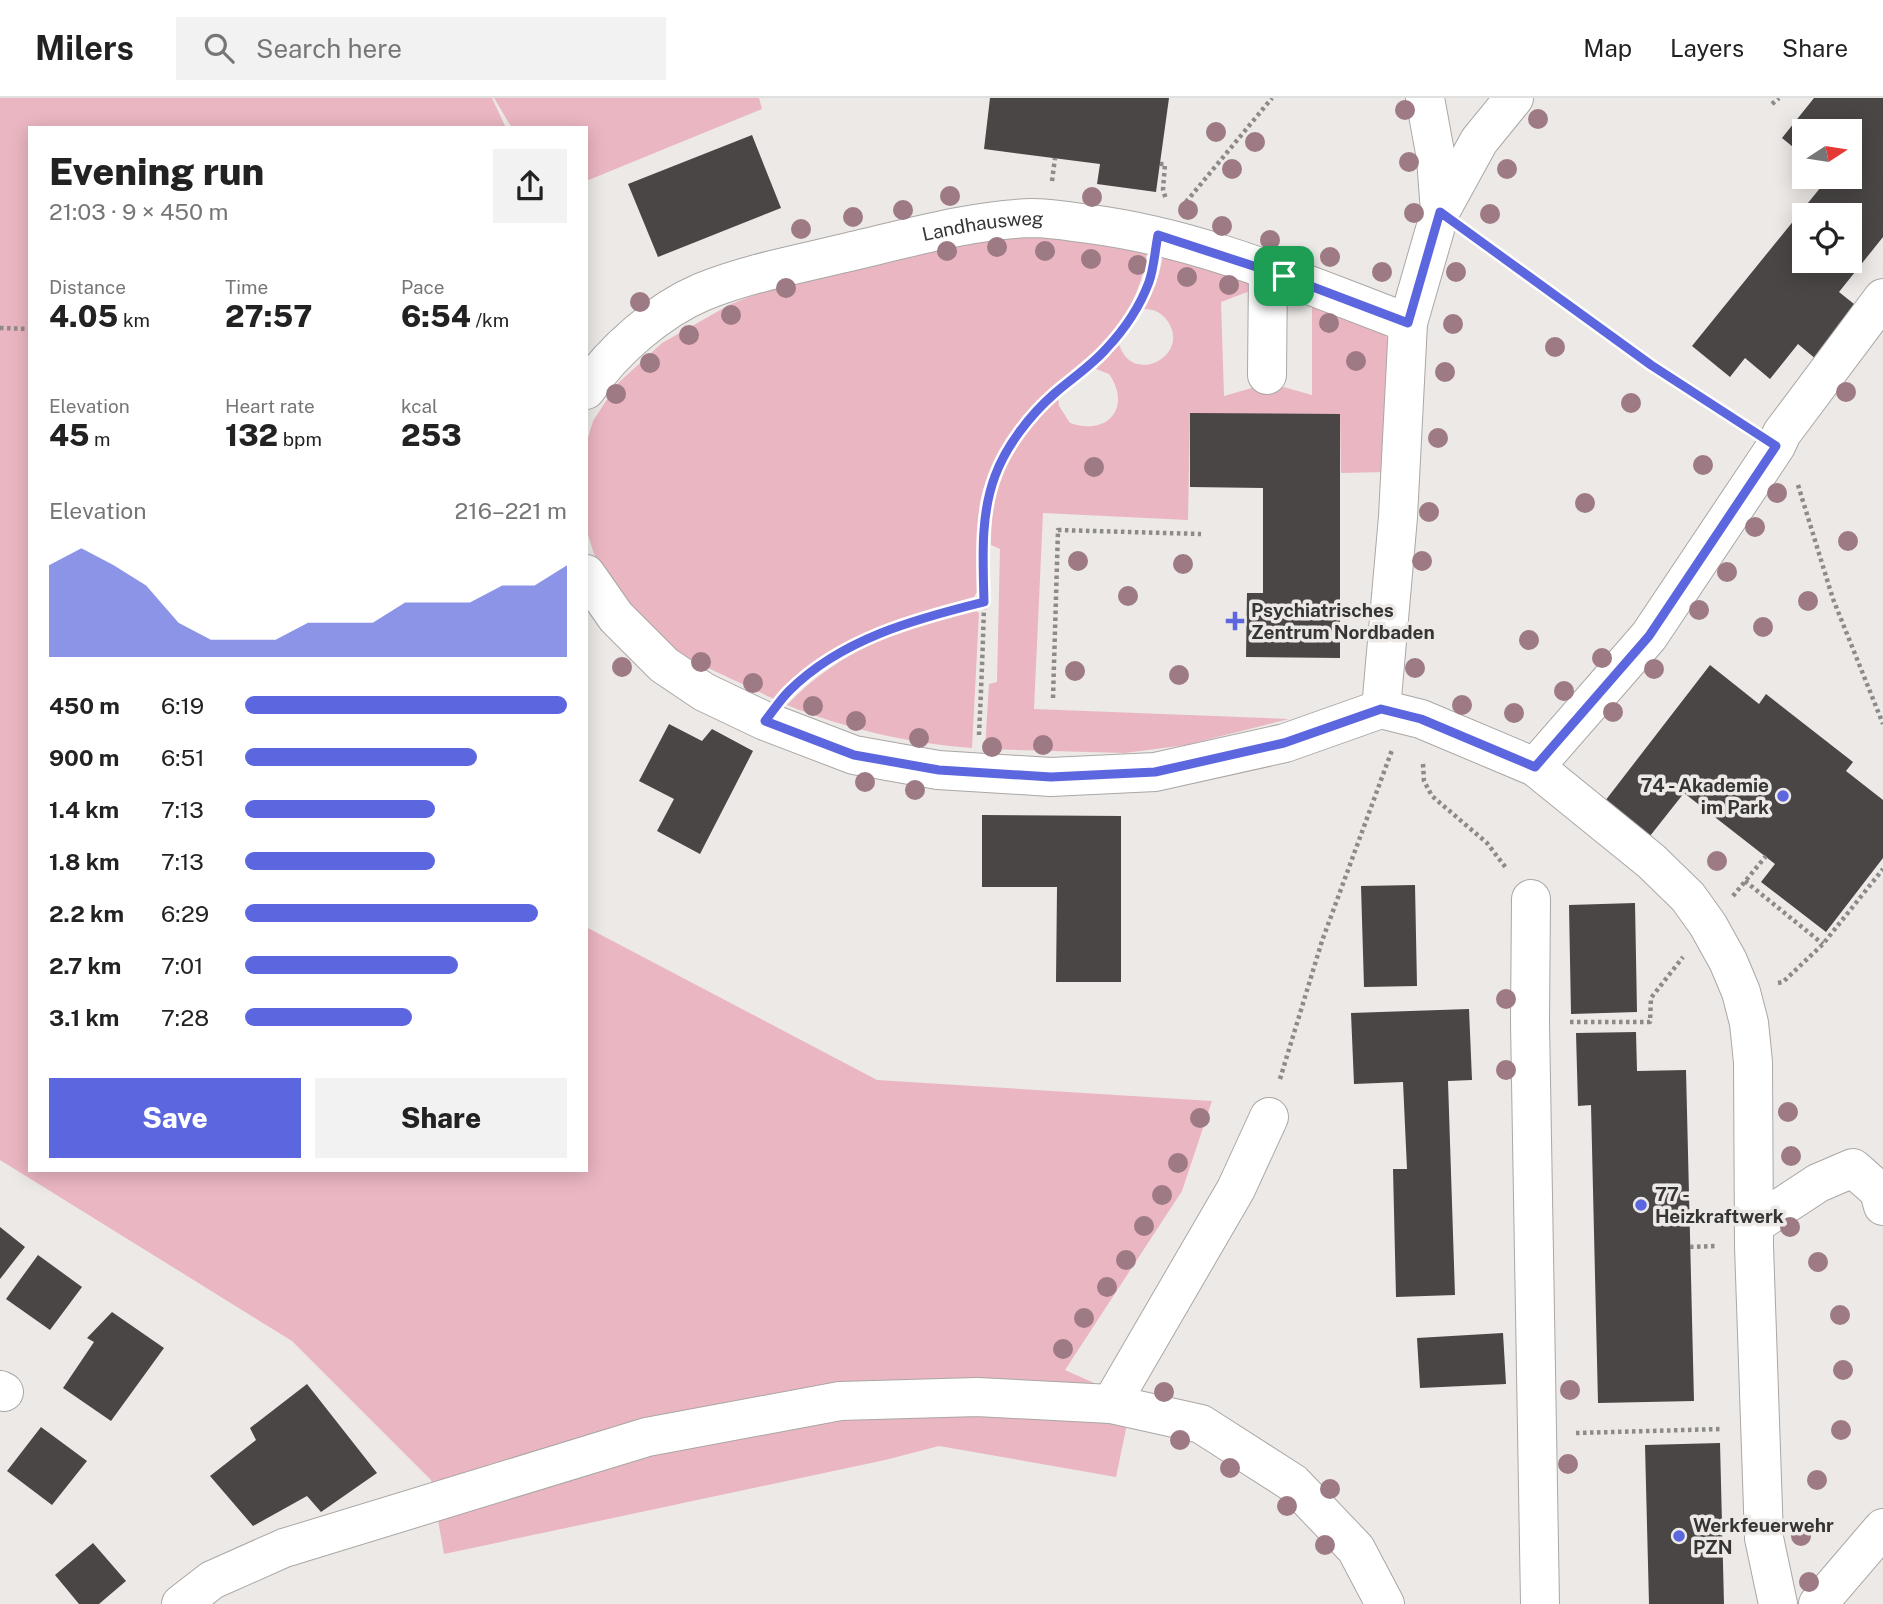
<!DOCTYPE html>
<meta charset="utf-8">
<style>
:root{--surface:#fff;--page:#f2f2f2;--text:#222;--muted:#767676;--line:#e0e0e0;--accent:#5c67df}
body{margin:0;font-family:"Public Sans",sans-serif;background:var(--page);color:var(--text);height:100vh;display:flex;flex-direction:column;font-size:26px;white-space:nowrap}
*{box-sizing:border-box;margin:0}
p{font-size:23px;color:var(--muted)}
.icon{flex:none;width:38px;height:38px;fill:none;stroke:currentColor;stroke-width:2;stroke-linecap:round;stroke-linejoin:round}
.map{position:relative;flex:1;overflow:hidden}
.side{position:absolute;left:28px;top:28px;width:560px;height:1046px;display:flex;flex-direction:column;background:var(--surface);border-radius:0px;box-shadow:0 4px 18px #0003}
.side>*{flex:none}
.needle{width:46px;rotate:78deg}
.tools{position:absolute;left:1792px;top:21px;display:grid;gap:14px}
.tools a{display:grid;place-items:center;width:70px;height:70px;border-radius:0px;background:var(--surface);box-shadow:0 4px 18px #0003;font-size:35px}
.pin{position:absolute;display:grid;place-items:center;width:60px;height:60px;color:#fff;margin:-30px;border-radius:14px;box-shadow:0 4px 10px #0006}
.round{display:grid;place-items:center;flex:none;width:74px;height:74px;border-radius:0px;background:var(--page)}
.overview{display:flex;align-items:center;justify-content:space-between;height:119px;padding:0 21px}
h1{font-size:38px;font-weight:800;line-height:52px}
.figures{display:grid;grid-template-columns:repeat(3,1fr);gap:10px;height:119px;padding:7px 21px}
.figures div{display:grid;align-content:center}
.figures b{font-size:30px;font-weight:800}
.figures small{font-size:19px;font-weight:400}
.figures p{font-size:19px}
.chart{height:196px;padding:14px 21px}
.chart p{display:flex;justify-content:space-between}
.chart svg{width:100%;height:126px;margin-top:7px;fill:var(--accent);opacity:.7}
.button{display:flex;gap:14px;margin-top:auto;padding:14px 21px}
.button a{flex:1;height:80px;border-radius:0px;background:var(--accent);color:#fff;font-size:28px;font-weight:800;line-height:80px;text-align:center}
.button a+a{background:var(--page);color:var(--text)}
ul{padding:0 21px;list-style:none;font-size:23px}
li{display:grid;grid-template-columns:112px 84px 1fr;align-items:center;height:52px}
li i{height:18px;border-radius:9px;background:var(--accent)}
header{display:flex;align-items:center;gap:42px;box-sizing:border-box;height:98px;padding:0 35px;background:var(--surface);border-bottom:2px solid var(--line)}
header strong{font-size:33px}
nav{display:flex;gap:38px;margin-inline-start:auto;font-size:24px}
.search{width:490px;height:63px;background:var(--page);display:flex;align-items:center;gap:18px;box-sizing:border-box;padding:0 24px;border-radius:0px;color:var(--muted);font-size:26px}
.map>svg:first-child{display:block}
</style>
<header>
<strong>Milers</strong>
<div class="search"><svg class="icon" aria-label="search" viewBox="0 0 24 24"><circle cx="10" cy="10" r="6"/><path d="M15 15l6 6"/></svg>Search here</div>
<nav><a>Map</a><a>Layers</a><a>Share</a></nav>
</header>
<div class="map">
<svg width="1883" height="1506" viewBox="0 0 1883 1506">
<rect width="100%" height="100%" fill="#ece9e6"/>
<path fill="#eab6c2" d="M0,0H492L506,30H30V1073H586V829L877,982L1212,1003L1182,1093L1065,1272L1132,1302L1116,1379L939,1348L885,1362L444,1456L431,1382L292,1243L0,1062Z
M494,0H759L762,11L586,83V30H512Z
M1003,135L1148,142C1146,182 1129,219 1102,249C1089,263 1071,273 1056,286C1025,314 993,355 982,396C975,422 978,465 978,492L974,499C898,520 832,543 776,602L670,552L614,493L594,456L586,430V346L593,323L617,286L662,245L731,206L803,178Z
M1163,158L1247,177L1258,190L1221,204L1224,298L1269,285L1312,297V198L1376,227L1396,250L1387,374L1341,375L1340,316H1190L1188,422L1043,415L1034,611L1289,621L1186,647L1125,655L985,651L989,586L997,584L1000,451L991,447C991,429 992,410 996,393C1005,357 1034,325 1058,298L1059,308L1070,325C1108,338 1132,309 1109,276L1096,271L1119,246C1132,290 1194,256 1166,221C1159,213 1153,211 1142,211L1159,176Z
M975,512L979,515L972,650C907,645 847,631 787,607C838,553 904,528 975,512Z"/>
<path fill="#494645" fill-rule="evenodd" d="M990,0H1169L1156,94L1097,86L1100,66L984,51Z
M1814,0H1883V139L1839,194L1859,210L1817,262L1798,246L1770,281L1745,260L1730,279L1692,248L1829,79H1850V33H1804V58L1782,40ZM1804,117H1850V163H1804Z
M752,37L781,110L658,159L628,86Z
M1190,315L1340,316V560L1246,559L1247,495H1263V390L1190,389Z
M1710,567L1759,606L1766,596L1853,664L1846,673L1883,702V760L1826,834L1761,784L1775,766L1684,695L1650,738L1605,703Z
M669,626L702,643L712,631L753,653L700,756L657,733L674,701L639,683Z
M982,717L1121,718V884H1056L1057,789H982Z
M1415,787L1417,888L1364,889L1361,788Z
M1635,805L1637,914L1571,916L1569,807Z
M1469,911L1472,982L1448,983L1455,1197L1396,1199L1393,1071H1407L1403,984L1354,986L1351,915Z
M1636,934L1637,973L1686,972L1694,1303L1598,1305L1591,1007L1578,1008L1576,935Z
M0,1129L25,1149L0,1181Z
M38,1157L82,1189L50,1232L6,1201Z
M112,1214L164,1250L111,1323L63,1290L94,1244L87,1240Z
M1503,1235L1506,1286L1420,1290L1417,1240Z
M307,1286L377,1375L321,1414L307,1398L253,1428L210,1378L256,1342L250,1330Z
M41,1329L87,1363L52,1407L7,1373Z
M1720,1345L1724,1506H1649L1645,1347Z
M93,1445L126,1483L99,1506H79L55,1477Z"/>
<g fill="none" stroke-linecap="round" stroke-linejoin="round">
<defs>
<g id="minor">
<path d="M1425,0L1436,60L1440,114"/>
<path d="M1267,277L1268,173"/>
<path id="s1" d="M586,292C612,253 659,212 702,194C746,176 794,167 840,156C902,142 968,122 1032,120C1051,120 1072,124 1090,126C1200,140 1305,186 1408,225"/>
<path d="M586,476L616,519L664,567L704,594L765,623L854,657L938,672L1051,679L1155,674L1285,645L1381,611"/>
<path d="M1381,611L1421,621L1535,669L1651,763L1688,799L1708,827L1728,863L1741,894L1749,925L1753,964L1754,1148L1764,1440L1778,1506"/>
<path d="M1381,611L1398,419L1408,225L1440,114L1479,43L1514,0"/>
<path d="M1535,669L1649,538L1776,348L1782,335L1883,200"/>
<path d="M1531,801L1530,924L1540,1506"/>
<path d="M1754,1127L1818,1085L1853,1070L1879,1093L1883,1108"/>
<path d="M0,1292L4,1294"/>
<path d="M1111,1306L1236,1091L1269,1019"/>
<path d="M181,1506L212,1482L284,1450L647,1339L840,1303L977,1299L1111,1306L1201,1326L1293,1385L1356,1451L1385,1506"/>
<path d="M1818,1506L1883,1430"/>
</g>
</defs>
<use href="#minor" stroke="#aaa7a5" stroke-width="40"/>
<path stroke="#8d8b89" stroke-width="4.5" stroke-dasharray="3.5 3.5" stroke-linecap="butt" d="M1772,6L1779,0
M1160,66H1165L1163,92L1166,101
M1052,83L1055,60
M1186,104L1272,0
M1472,137L1651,267L1743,327
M0,230L30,231
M1798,387L1833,501L1883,626
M792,590C856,539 906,523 984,504
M1053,600L1058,432L1201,436
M979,637C981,593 983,549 984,505C985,462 978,414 997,374C1010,346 1030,318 1052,297C1086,267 1117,247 1138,205C1143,195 1149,186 1151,176
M1423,666L1424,683L1432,698L1487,745L1506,770
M1745,783L1823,846
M1733,798L1766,758
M1778,885L1783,884L1823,846L1883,771
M1570,924H1650L1651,900L1683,859
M1280,981L1322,843L1392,652
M1690,1149L1715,1148
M1576,1335L1721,1331"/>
<use href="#minor" stroke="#fff" stroke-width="38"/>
</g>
<g fill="#9d7a84">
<circle cx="1405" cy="12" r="10"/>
<circle cx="1538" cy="21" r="10"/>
<circle cx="1216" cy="34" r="10"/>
<circle cx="1255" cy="44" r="10"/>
<circle cx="1409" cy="64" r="10"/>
<circle cx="1232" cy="71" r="10"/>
<circle cx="1507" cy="71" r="10"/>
<circle cx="950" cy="98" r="10"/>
<circle cx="1092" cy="99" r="10"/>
<circle cx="903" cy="112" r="10"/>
<circle cx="1188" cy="112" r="10"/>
<circle cx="1414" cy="115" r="10"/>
<circle cx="1490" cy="116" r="10"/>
<circle cx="853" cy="119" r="10"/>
<circle cx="1222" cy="128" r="10"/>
<circle cx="801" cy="131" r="10"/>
<circle cx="1270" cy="142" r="10"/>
<circle cx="997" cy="149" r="10"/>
<circle cx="947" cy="153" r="10"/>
<circle cx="1045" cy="153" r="10"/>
<circle cx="1330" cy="159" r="10"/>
<circle cx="1091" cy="161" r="10"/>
<circle cx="1138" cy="167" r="10"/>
<circle cx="1382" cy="174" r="10"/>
<circle cx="1456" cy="174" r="10"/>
<circle cx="1187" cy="179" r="10"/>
<circle cx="1229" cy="187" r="10"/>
<circle cx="786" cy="190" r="10"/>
<circle cx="640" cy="204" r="10"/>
<circle cx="731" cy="217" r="10"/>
<circle cx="1329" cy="225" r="10"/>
<circle cx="1453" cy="226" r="10"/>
<circle cx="689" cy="237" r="10"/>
<circle cx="1555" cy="249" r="10"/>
<circle cx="1356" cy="263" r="10"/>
<circle cx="650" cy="265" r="10"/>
<circle cx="1445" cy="274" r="10"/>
<circle cx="1846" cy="294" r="10"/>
<circle cx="616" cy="296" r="10"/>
<circle cx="1631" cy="305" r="10"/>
<circle cx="1438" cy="340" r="10"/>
<circle cx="1703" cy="367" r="10"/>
<circle cx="1094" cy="369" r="10"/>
<circle cx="1777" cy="395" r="10"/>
<circle cx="1585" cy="405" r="10"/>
<circle cx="1429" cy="414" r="10"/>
<circle cx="1755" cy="429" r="10"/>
<circle cx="1848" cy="443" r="10"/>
<circle cx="1078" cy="463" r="10"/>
<circle cx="1422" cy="463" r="10"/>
<circle cx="1183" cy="466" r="10"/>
<circle cx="1727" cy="474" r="10"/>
<circle cx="1128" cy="498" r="10"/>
<circle cx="1808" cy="503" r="10"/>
<circle cx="1699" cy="512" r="10"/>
<circle cx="1763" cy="529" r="10"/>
<circle cx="1529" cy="542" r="10"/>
<circle cx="1602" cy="560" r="10"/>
<circle cx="701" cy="564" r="10"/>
<circle cx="622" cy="569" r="10"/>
<circle cx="1415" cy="570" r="10"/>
<circle cx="1654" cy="571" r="10"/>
<circle cx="1075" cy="573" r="10"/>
<circle cx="1179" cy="577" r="10"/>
<circle cx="753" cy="585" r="10"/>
<circle cx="1564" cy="593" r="10"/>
<circle cx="1462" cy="607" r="10"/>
<circle cx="813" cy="608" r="10"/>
<circle cx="1613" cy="614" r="10"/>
<circle cx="1514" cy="615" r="10"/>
<circle cx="856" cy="623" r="10"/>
<circle cx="919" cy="640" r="10"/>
<circle cx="1043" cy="647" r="10"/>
<circle cx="992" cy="649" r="10"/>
<circle cx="865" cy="684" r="10"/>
<circle cx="915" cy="692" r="10"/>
<circle cx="1717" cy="763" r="10"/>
<circle cx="1506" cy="901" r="10"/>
<circle cx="1506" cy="972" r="10"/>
<circle cx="1788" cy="1014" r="10"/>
<circle cx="1200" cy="1020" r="10"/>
<circle cx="1791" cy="1058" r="10"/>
<circle cx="1178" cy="1065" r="10"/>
<circle cx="1162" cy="1097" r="10"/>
<circle cx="1144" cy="1128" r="10"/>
<circle cx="1790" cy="1129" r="10"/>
<circle cx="1126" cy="1162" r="10"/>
<circle cx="1818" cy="1164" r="10"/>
<circle cx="1107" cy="1189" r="10"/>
<circle cx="1840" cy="1217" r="10"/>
<circle cx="1084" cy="1220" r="10"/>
<circle cx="1063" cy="1251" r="10"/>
<circle cx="1843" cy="1272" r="10"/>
<circle cx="1570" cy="1292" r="10"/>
<circle cx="1164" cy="1294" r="10"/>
<circle cx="1841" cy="1332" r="10"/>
<circle cx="1180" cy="1342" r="10"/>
<circle cx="1568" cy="1366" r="10"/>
<circle cx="1230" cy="1370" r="10"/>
<circle cx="1817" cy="1382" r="10"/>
<circle cx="1330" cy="1391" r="10"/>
<circle cx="1287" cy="1408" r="10"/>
<circle cx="1801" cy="1438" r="10"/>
<circle cx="1325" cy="1447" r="10"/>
<circle cx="1809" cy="1484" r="10"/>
</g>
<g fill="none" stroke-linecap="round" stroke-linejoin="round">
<defs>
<path id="route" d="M1440,114L1651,267L1776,348L1649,538L1535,669L1421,621L1381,611L1284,645L1155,674L1051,679L939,672L854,657L765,623C773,613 780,602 789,593C841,541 915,521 984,504C983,462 980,418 995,378C1006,348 1030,317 1054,296C1071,281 1091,268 1106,251C1124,232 1140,208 1149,184C1154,170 1155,152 1158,137L1284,178L1408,225Z"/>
</defs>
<use href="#route" stroke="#fff" stroke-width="14"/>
<use href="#route" stroke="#5c67df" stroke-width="9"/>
</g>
<g fill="#5c67df" stroke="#ece9e6" stroke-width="2.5">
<path d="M1231.5 512.5h7v7h7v7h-7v7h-7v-7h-7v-7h7z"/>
<circle cx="1783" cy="698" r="7"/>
<circle cx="1641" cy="1107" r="7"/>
<circle cx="1679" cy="1438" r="7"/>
</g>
<g text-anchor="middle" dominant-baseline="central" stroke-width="7" stroke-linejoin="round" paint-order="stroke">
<g font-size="19" fill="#363534" stroke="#ece9e6">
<text stroke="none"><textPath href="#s1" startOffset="443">Landhausweg</textPath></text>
</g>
<g font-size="19" font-weight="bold" fill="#363534" stroke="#ece9e6" text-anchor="start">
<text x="1251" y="512">Psychiatrisches<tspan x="1251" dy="22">Zentrum Nordbaden</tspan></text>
<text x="1769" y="687" text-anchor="end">74 - Akademie<tspan x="1769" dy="22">im Park</tspan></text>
<text x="1655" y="1096">77 -<tspan x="1655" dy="22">Heizkraftwerk</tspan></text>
<text x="1693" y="1427">Werkfeuerwehr<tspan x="1693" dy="22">PZN</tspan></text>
</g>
</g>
</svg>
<div class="tools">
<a><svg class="needle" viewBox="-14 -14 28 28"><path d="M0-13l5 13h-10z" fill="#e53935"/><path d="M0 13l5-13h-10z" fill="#767676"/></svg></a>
<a><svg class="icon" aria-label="locate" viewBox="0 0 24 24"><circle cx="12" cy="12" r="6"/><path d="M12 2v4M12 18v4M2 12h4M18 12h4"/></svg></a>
</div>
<div class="pin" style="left:1284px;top:178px;background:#1e9e55"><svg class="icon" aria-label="arrive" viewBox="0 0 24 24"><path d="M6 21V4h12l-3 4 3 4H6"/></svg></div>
<section class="side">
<div class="overview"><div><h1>Evening run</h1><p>21:03 · 9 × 450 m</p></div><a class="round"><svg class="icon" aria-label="share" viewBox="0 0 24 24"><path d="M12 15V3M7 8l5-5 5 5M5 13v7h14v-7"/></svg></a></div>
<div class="figures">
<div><p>Distance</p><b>4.05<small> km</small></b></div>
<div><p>Time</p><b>27:57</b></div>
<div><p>Pace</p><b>6:54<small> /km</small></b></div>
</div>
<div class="figures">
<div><p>Elevation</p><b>45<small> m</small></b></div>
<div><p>Heart rate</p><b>132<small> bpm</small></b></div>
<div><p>kcal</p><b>253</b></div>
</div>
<div class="chart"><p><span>Elevation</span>216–221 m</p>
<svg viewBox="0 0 160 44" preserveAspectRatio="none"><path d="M0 44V12L10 6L20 12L30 19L40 32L50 38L60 38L70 38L80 32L90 32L100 32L110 25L120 25L130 25L140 19L150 19L160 12V44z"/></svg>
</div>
<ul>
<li><b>450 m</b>6:19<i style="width:100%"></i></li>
<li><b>900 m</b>6:51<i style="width:72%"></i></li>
<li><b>1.4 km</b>7:13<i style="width:59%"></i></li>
<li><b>1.8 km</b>7:13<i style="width:59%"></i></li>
<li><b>2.2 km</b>6:29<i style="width:91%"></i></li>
<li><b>2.7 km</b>7:01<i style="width:66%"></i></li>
<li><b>3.1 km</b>7:28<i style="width:52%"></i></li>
</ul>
<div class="button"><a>Save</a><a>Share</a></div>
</section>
</div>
